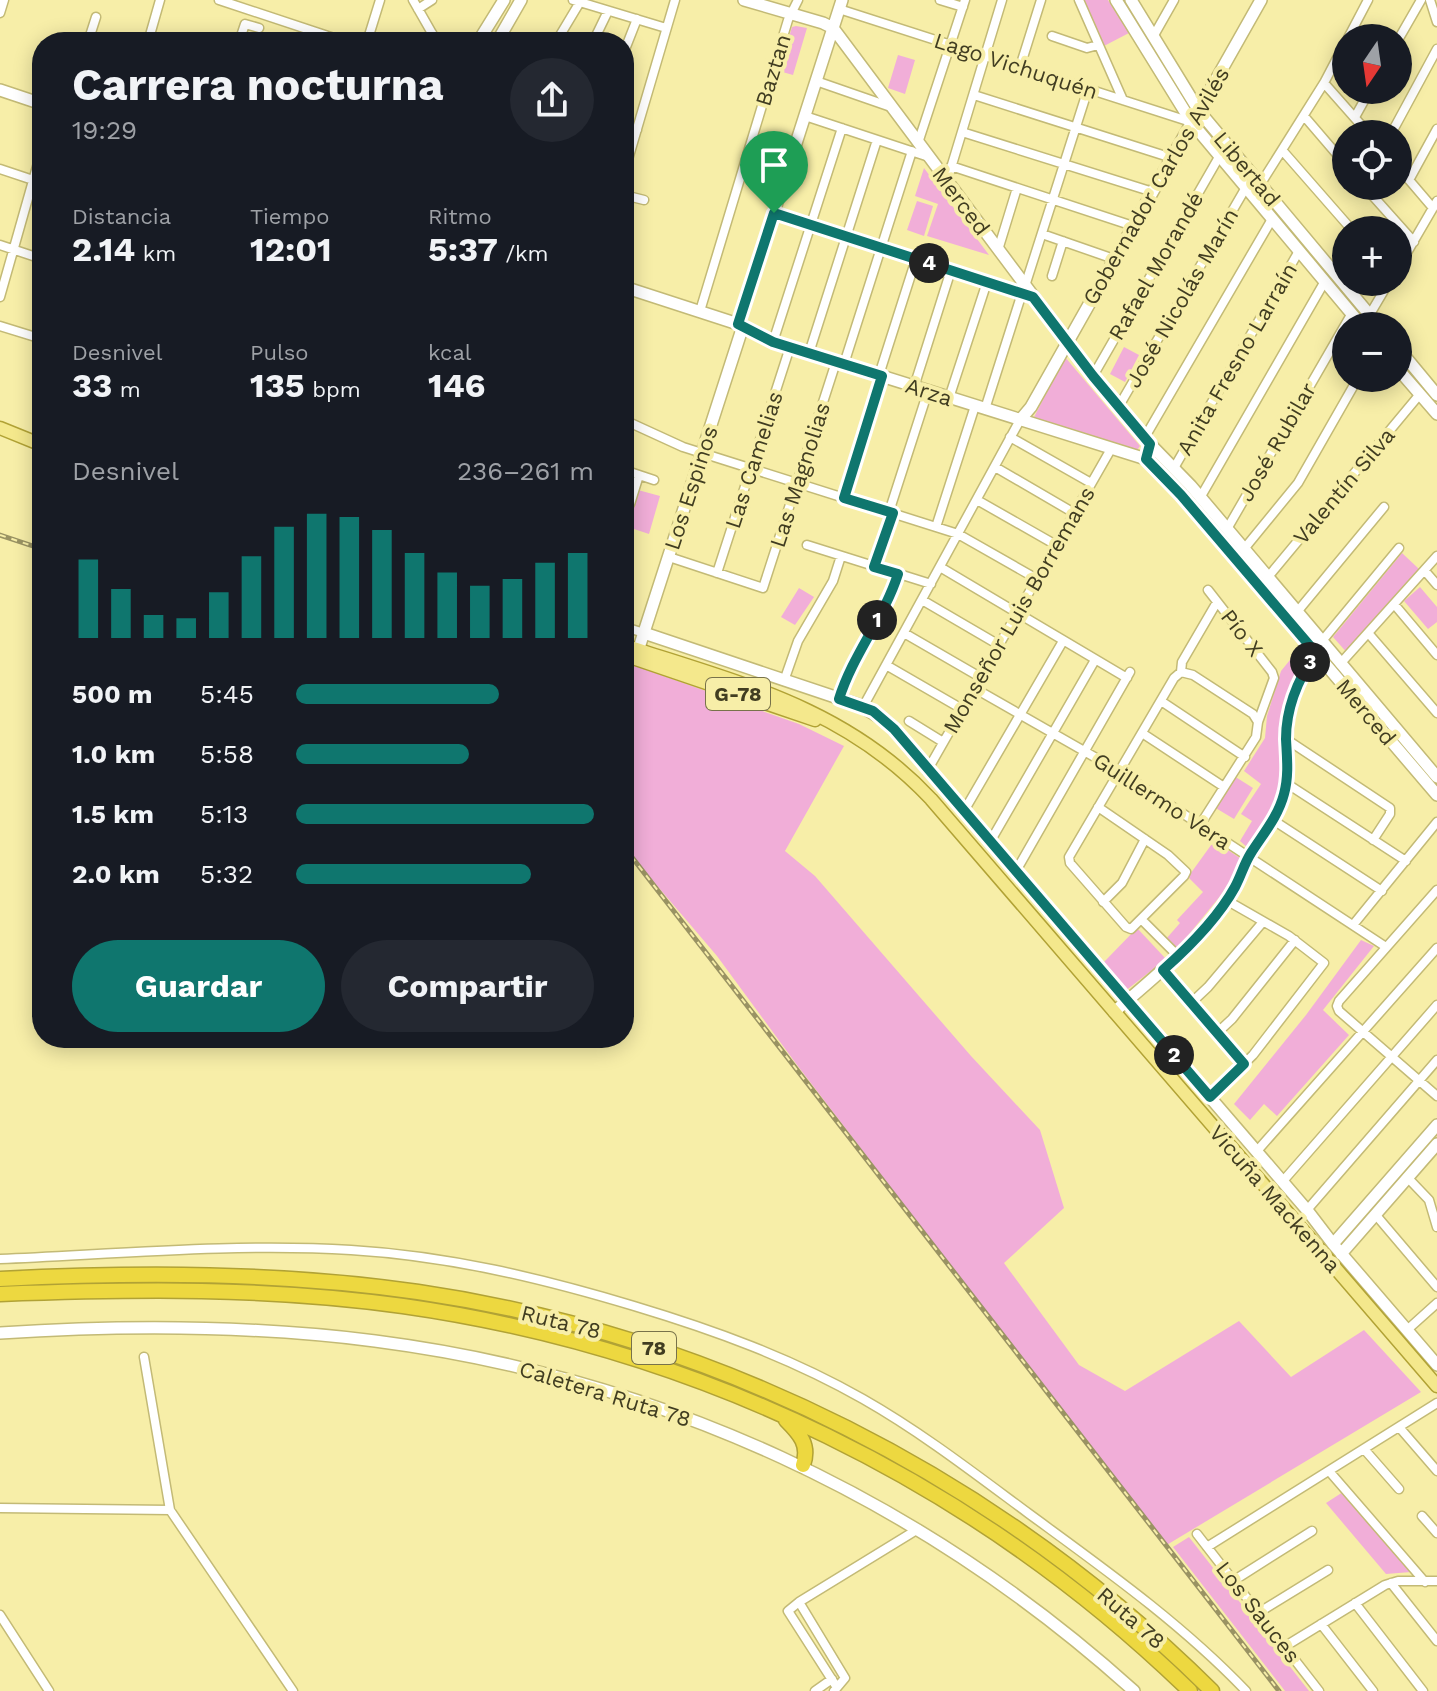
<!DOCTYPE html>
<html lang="es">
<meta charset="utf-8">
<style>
:root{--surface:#171b24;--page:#242831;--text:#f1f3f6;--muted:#9ea1a6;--accent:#0f766e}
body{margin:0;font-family:"Work Sans",sans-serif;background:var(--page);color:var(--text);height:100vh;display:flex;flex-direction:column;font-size:30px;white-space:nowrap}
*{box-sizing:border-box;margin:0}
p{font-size:26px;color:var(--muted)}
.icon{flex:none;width:44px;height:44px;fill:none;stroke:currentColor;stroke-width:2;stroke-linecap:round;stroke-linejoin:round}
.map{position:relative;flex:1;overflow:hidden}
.drawer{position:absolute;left:32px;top:32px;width:602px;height:1016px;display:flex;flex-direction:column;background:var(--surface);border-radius:32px;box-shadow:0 4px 20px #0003}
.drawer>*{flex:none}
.needle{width:52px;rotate:193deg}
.buttons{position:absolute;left:1332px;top:24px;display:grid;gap:16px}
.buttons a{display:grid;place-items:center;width:80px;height:80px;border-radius:50%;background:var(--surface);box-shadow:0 4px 20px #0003;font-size:40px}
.pin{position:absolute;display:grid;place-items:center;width:68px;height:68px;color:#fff;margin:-82px -34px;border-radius:50% 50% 50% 0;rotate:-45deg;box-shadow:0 0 8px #0007}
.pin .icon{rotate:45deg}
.km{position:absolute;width:40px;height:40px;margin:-20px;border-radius:50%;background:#222;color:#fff;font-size:22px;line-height:40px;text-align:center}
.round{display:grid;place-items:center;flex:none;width:84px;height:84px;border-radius:42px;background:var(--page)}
.head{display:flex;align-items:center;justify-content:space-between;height:136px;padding:0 40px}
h1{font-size:44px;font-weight:700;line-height:60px}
.metrics{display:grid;grid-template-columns:repeat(3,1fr);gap:12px;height:136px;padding:8px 40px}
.metrics div{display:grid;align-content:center}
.metrics b{font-size:34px;font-weight:700}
.metrics small{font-size:22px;font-weight:400}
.metrics p{font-size:22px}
.chart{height:224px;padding:16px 40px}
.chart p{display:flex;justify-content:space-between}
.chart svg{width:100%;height:144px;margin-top:8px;stroke:var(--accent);stroke-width:6}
.cta{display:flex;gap:16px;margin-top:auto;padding:16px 40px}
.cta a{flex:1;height:92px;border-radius:48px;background:var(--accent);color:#fff;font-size:32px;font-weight:700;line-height:92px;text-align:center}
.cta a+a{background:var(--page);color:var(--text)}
ul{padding:0 40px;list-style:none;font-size:26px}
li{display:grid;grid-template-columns:128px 96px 1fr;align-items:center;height:60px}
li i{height:20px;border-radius:10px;background:var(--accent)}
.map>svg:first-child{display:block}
</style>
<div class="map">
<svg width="1437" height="1691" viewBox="0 0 1437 1691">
<rect width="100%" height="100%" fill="#f7eea8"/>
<path fill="#f1aed8" d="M1083,0H1108L1129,33L1104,46Z
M796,26L807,28L793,75L779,71L792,27Z
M898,55L915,60L905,94L888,88Z
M924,168L989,255L927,236L938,204L915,196Z
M917,201L933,206L924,236L907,230Z
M1124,347L1139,355L1125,382L1110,374Z
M1065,357L1140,446L1135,453L1033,419Z
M638,490L660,496L649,534L628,527Z
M1402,553L1419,569L1349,655L1333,637Z
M1420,587L1437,607V622L1428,629L1404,601Z
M799,588L814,597L795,625L781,617Z
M1303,644L1310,653L1298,676L1282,792L1252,847L1248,848L1240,841L1252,821L1241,814L1261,784L1244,771L1265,738L1267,716L1281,671Z
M624,662L799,724L844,746L785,851L815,876L971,1056L1040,1130L1064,1208L1004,1263L1079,1365L1125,1391L1239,1321L1291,1377L1364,1330L1421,1392L1165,1546L797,1065L717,956L624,847Z
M1234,776L1253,788L1234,819L1214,807Z
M1214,841L1243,860L1221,895L1177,949L1166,939L1180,923L1177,920L1203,892L1188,877Z
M1137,928L1166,959L1124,992L1104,962Z
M1361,940L1374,946L1323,1010L1349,1035L1277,1116L1264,1104L1250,1120L1234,1104L1306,1015Z
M1343,1492L1411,1572L1386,1574L1326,1503Z
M1189,1537L1309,1691H1285L1173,1547Z"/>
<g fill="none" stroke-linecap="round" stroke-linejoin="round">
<defs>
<path id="street" d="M219,0L346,42
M413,0L437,42
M573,0L666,28
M940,0L963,7
M1079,0L1123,100
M1430,0L1437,22
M418,9L432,0
M839,9L1191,122
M0,13L4,0
M1052,36L1087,48L1098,45
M1153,37L1174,0
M1348,38L1368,0
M1398,40L1421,0
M88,42L96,17
M148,42L160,0
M239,42L245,24L259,28
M367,42L380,0
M421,42L432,33
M556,42L580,2
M593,42L608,11
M624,52L637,19
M1020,67L1041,0
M816,81L891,107
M1324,83L1369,134
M974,95L1172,158
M805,116L929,157
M1304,116L1346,165
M1355,117L1370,90
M624,126L637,130
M962,132L1153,192
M1391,134L1437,49
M918,143L965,0
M1282,150L1352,230
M951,166L1133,226
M1398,167L1433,208
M0,169L33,180
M624,173L675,0
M1409,180L1437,129
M947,181L1002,0
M1364,186L1414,242
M1258,188L1324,83L1346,41
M624,195L644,200
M774,213L1032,297
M1042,234L1114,259
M0,245L42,259
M998,250L1017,188
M1398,268L1437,201
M1052,276L1063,241
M1025,286L1088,89
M0,297L42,149
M700,311L788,20L798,0
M0,326L42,339
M1363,326L1389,282
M773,342L842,128
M809,353L877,140
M844,364L912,151
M879,375L916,259
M1093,376L1219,157
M914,387L951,270
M949,398L987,282
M1119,406L1245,189
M985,409L1022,293
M624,420L683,447L958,534L1037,579
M1010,437L1091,483
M1145,437L1272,219
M995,467L1074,513
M1174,468L1299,251
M624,470L654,480
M844,498L882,376
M1200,498L1325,281
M977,500L1056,545
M624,507L630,504L639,475
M889,512L928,391
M936,527L975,406
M1227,529L1352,313
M807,545L931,584
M1244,549L1298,483L1358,378
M669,557L763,588L836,362
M874,567L893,513
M940,567L1127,678
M1425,571L1437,585
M717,573L790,347
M1268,577L1420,394
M922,600L999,645
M1394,604L1437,655
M1297,612L1384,507
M625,627L644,633
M904,633L980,677
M1369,634L1437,713
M1322,641L1399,548
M1340,664L1437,556
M886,665L962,709
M1181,672L1193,675L1253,714L1258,722
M784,681L798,641L833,581L841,556
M974,688L1112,767L1386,947
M839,699C853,654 884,618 898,574
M1161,701L1245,757
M863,707L1020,420
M909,721L943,742
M1142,733L1224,787
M1286,739L1390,808V814L1373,840
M927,771L1111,449
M1286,783L1406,861
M1098,807L1168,855L1186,872L1184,876L1131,929L1126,927L1070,863L1069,857L1174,678L1181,672L1182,662L1217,602
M964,811L1063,641
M1273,820L1382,891
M1200,825L1256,737L1258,722L1274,678L1272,672L1208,590
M990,842L1095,660
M1016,871L1130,672
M1437,890L1339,1001L1337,1006L1339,1011L1437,1096
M1103,902L1122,883L1145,839
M1142,920L1178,956
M1353,925L1437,822
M1163,970L1244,1064
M1191,1003L1208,987L1262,923
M1217,1033L1232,1019L1295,940
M1210,1097L1253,1055L1324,963L1289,936L1226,900
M1257,1151L1437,948
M1407,1177L1429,1200L1437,1227
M1283,1181L1437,1005
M1307,1210L1437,1060
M1375,1214L1437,1287
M0,1259C115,1254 237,1243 351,1250C449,1256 541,1278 634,1306C714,1330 791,1358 863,1399C921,1432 974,1473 1028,1513C1103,1568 1181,1623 1246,1691
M1407,1330L1437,1303
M144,1357L170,1510L293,1691
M1399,1427L1437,1471
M1364,1449L1399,1489
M1329,1471L1425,1582
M0,1508L170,1510
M1422,1516L1437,1533
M1197,1534L1319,1691
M1207,1547L1437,1403
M1233,1581L1312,1531
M1391,1583L1437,1641
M799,1602L788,1611L836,1686
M1355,1603L1423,1691
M1258,1613L1328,1570
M0,1615L49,1691
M1321,1624L1373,1691
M1284,1647L1385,1585L1398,1581H1437
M815,1691L832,1679
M834,1691L845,1678L799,1602L918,1529"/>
<path id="secondary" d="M744,0L823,23L833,28L1093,376L1150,444L1191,486L1437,777
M1116,0L1192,123L1362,326
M1131,0L1199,111L1379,326
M478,42L504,0
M497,42L521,0
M0,90L42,104
M624,287L738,324L773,342L1146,459
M738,324L842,0
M1398,348L1437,395
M1398,369L1437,414
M1020,420L1031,407L1261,0
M1148,452L1146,459L1181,495L1437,795
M644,633L859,705L887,722L1307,1210L1333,1244L1437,1365
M636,657L743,326
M1114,1012C1157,975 1202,939 1233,891C1239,880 1242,868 1248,858C1260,836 1277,819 1284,794C1289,777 1287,758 1287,740C1286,707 1298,675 1318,650
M1333,1244L1437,1125
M1341,1254L1437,1144
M0,1333C125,1325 250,1325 375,1341C661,1378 920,1498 1134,1691"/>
<path id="primary" d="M0,428L42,445
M624,645C739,683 845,707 931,799L1437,1386
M624,655L815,720"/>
<path id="highway" d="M0,1279C139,1272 280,1272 418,1292C718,1336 997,1478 1212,1691
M0,1294C134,1289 269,1287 403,1306C699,1348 975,1482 1190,1691
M786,1420C800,1434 810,1445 803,1465"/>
</defs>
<use href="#street" stroke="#c3ba76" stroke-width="11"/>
<use href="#secondary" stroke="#c3ba76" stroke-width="14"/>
<use href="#primary" stroke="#b1a235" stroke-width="15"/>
<use href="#highway" stroke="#b1a235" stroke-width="17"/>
<use href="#street" stroke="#fff" stroke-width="8"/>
<use href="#secondary" stroke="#fff" stroke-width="11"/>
<use href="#primary" stroke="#f4e88c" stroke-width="12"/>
<use href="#highway" stroke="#edd840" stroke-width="14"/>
<defs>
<path id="rail" d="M0,535L42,549
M624,847L1279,1691"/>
</defs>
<use href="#rail" stroke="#9a9363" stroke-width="5"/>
<use href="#rail" stroke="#f7eea8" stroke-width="2" stroke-dasharray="6" stroke-linecap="butt"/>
</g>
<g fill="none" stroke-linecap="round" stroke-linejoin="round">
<defs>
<path id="route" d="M774,213L1033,297L1093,376L1150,444L1146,459L1181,495L1316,653C1298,679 1286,707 1286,739C1287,758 1289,776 1284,794C1278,817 1263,834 1251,853C1244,864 1241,876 1235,887C1218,918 1189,947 1163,970L1244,1064L1210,1097L894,729L873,711L839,699C853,654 884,618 898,574L874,567L893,513L844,498L882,376L773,342L738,324Z"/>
</defs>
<use href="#route" stroke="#fff" stroke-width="16"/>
<use href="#route" stroke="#0f766e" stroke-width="10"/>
</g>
<g text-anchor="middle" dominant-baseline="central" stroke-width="8" stroke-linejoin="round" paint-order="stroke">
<g fill="#f7eea8" stroke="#78724a" stroke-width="2">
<rect x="706" y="678" width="64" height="32" rx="6"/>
<rect x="632" y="1332" width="44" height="32" rx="6"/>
</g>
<g font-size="20" font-weight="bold" fill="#413d21">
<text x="738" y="694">G-78</text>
<text x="654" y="1348">78</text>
</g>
<g font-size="22" fill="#413d21" stroke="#f7eea8">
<text transform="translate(1016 66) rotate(18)">Lago Vichuquén</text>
<text transform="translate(773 70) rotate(-73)">Baztan</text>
<text transform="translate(1247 169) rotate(50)">Libertad</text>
<text transform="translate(1156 186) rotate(-60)">Gobernador Carlos Avilés</text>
<text transform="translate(961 201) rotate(53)">Merced</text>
<text transform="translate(1156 266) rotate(-60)">Rafael Morandé</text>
<text transform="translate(1182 298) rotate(-60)">José Nicolás Marín</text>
<text transform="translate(1237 359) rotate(-60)">Anita Fresno Larraín</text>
<text transform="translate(929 392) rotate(18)">Arza</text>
<text transform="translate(1277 442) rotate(-60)">José Rubilar</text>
<text transform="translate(754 460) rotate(-72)">Las Camelias</text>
<text transform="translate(800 475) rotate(-72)">Las Magnolias</text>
<text transform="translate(1344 486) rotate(-50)">Valentín Silva</text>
<text transform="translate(691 488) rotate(-72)">Los Espinos</text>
<text transform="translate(1019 610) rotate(-60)">Monseñor Luis Borremans</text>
<text transform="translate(1242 633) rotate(52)">Pío X</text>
<text transform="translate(1366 712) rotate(50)">Merced</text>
<text transform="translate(1162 801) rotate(33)">Guillermo Vera</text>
<text transform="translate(1275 1199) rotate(49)">Vicuña Mackenna</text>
<text transform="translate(561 1322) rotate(14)">Ruta 78</text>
<text transform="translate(605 1394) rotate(17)">Caletera Ruta 78</text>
<text transform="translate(1258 1612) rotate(52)">Los Sauces</text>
<text transform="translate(1131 1618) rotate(41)">Ruta 78</text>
</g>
</g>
</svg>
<div class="buttons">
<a><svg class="needle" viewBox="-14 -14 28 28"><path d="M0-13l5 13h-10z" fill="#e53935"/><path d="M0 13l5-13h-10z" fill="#9ea1a6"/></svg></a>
<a><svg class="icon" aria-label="locate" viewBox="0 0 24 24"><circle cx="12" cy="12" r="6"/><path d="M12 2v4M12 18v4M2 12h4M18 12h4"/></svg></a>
<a>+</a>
<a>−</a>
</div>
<div class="pin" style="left:774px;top:213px;background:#1e9e55"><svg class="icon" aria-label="arrive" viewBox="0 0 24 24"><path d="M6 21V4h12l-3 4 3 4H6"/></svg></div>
<b class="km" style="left:877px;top:620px">1</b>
<b class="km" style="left:1174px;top:1055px">2</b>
<b class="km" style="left:1310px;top:662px">3</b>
<b class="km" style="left:929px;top:263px">4</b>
<section class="drawer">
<div class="head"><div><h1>Carrera nocturna</h1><p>19:29</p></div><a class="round"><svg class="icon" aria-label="share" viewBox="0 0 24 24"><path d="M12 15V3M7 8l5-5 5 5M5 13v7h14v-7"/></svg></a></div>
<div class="metrics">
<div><p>Distancia</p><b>2.14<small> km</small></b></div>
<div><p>Tiempo</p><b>12:01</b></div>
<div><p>Ritmo</p><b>5:37<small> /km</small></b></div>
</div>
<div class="metrics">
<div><p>Desnivel</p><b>33<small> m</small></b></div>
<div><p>Pulso</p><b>135<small> bpm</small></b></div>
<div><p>kcal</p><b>146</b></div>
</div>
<div class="chart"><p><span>Desnivel</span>236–261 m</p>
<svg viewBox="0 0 160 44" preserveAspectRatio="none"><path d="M5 44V20M15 44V29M25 44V37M35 44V38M45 44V30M55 44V19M65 44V10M75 44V6M85 44V7M95 44V11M105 44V18M115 44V24M125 44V28M135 44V26M145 44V21M155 44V18"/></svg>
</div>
<ul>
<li><b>500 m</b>5:45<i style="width:68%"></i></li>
<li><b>1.0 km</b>5:58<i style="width:58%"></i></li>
<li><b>1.5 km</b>5:13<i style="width:100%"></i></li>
<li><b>2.0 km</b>5:32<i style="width:79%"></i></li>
</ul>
<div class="cta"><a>Guardar</a><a>Compartir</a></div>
</section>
</div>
